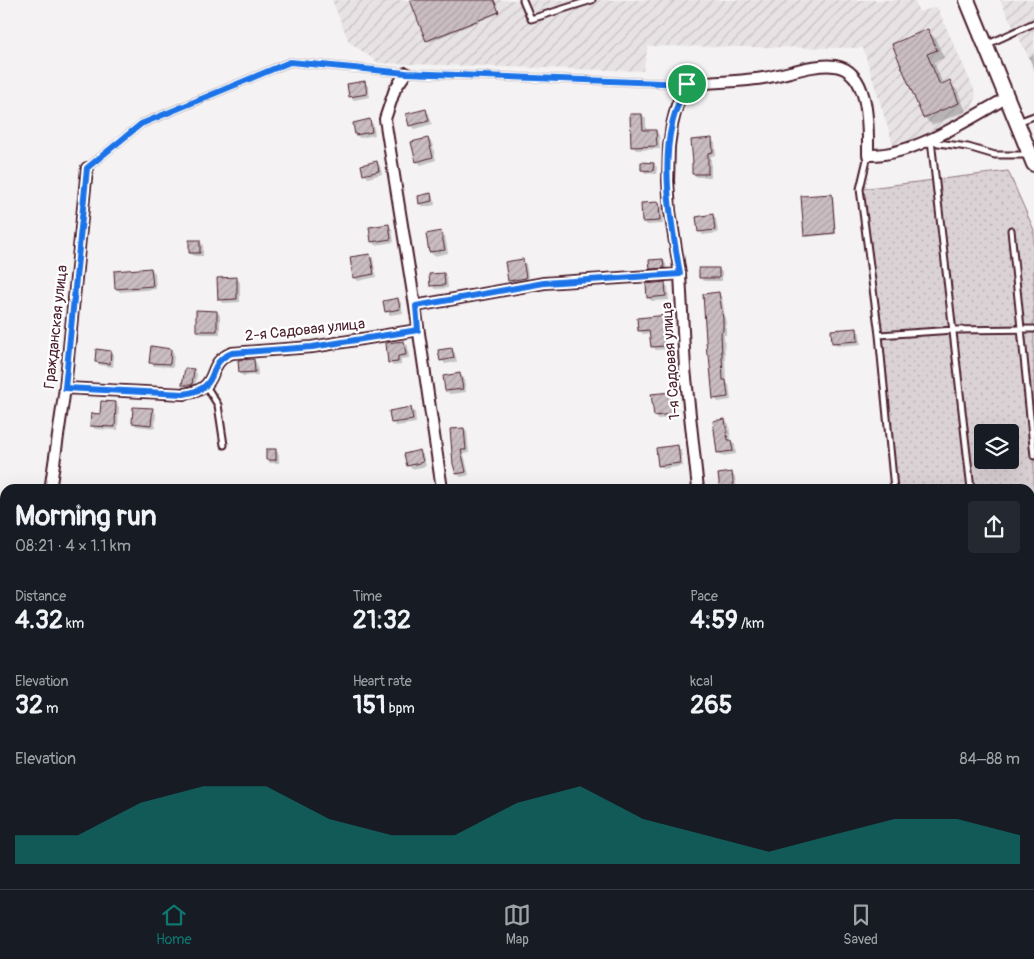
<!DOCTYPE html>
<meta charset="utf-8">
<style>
:root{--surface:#171b24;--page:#242831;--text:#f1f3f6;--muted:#9ea1a6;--line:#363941;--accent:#0f766e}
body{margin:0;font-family:Pangolin,sans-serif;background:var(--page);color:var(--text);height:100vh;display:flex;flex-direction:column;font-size:19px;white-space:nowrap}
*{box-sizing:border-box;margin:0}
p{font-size:16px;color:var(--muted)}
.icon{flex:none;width:28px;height:28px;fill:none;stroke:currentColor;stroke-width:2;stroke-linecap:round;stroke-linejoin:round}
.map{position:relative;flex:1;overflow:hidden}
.details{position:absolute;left:0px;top:484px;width:1035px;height:406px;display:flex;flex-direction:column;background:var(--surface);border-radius:15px 15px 0 0;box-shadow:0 5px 20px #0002}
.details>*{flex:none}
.fabs{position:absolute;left:974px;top:424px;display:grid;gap:10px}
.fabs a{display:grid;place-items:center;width:45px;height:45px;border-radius:5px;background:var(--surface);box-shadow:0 5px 20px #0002;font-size:25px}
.pin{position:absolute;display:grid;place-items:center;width:42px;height:42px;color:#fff;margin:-21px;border:2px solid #fff;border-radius:50%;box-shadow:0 1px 5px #0007}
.round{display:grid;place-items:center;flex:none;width:52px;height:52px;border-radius:5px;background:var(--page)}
.summary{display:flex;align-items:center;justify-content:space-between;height:85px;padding:0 15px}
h1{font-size:28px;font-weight:800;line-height:38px}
.metrics{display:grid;grid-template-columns:repeat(3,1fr);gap:8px;height:85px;padding:5px 15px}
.metrics div{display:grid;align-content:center}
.metrics b{font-size:25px;font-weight:800}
.metrics small{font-size:14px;font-weight:400}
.metrics p{font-size:14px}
.chart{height:140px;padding:10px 15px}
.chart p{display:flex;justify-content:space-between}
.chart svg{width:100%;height:90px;margin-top:5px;fill:var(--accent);opacity:.7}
.menu{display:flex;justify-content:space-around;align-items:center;height:70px;border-top:1px solid var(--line);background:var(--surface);font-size:14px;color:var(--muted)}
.menu a{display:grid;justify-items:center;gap:2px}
.menu .on{color:var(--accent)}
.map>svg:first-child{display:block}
</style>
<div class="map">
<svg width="1034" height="889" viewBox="0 0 1034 889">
<defs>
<pattern id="industrial-furrows" width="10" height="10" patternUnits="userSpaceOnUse" patternTransform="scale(1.25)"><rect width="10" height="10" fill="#e7e2e3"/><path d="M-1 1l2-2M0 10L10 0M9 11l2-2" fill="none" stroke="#c8c1c3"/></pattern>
<pattern id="grass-dots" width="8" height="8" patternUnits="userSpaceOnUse" patternTransform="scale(1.25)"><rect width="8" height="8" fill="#dbd2d5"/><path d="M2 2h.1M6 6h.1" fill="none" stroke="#bdb4b7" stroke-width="1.8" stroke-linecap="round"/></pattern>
<pattern id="building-hatch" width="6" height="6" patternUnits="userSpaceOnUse" patternTransform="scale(1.25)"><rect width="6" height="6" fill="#cabdc1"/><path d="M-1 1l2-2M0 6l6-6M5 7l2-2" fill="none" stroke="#afa2a6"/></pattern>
</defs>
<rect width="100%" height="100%" fill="#f4f2f2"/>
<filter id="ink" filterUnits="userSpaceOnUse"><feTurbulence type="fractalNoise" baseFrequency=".02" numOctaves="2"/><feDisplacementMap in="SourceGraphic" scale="10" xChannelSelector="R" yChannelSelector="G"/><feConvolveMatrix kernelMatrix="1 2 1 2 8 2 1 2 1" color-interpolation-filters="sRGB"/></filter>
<g filter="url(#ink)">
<path fill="url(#industrial-furrows)" d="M332,0H914L919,12L937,7L976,94L972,112L961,115L963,121L894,147L863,48L648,46L643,71L379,63L349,42Z
M1000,0H1034V73L1028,56Z"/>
<path fill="url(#grass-dots)" stroke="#927880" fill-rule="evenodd" d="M1008,171L1034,230V889H940L937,885H1030V489H894L860,189ZM982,432H1010V460H982Z"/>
<path fill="#baa9ae" stroke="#8d727a" d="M788,885H937L940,889H808Z"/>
<path fill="#0003" d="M412,0H494L499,13L429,42Z
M927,30L935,38L944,58L934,62L943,84L949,82L957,90L966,111L932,125L924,117Z
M1034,55V69L1029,57Z
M365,83L368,86L370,97L354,100L350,96Z
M425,110L429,114L432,124L414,129L410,125Z
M642,115L646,119V132L656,131L659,135L660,149L636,150L633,146Z
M369,121L373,124L375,135L360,138L356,135Z
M428,139L432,143L436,160L421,165L417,161Z
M711,140L715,143L716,155L711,156V177H697L693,174Z
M377,162L380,166L382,174L368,178L365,174Z
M653,164L657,167L656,174L645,173L642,169Z
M430,194L434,198L435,205L424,207L421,204L419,197Z
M832,195L833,197L836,234L807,237L805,235Z
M659,203L662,207L663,224L647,225L644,221Z
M713,216L716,219L718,233L703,235L699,231Z
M388,225L392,229L394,242L376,245L373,242Z
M441,233L445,236L448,253L434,256L430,252L427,235Z
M200,241L203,245V256H194L190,253Z
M369,255L373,258L376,277L358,281L354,277Z
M663,260L666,264L667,271L654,272L651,269Z
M522,261L526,264L529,282L513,284L510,281Z
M151,269L155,273L156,289L120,292L117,289Z
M718,269L722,272V281H704L701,278Z
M443,274L447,278L448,288L435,289L432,285Z
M236,278L240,282V302L223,303L219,299Z
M664,283L668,287L669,300L652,301L648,298Z
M718,294L722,297L726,323V335H724L726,382L729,385L731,400L718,402L715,398L710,356L708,354Z
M397,299L401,303L403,313L390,315L387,311Z
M217,312L220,315V334H201L197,330Z
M667,316L671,319L672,331H667L668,349L656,350L652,346L651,333L643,334L639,330Z
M856,330L860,333L861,344L837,346L833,342Z
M404,342L408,346L409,358L401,359V365L393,366L390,363Z
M451,349L455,353L457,362L445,364L442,360Z
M171,350L174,353L173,367L154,366L151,362Z
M110,352L114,355L113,367L100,365L96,362Z
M254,360L257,364L258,375L243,376L240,373Z
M194,370L197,374L195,388H187L183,384Z
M460,375L464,378L466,392L450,394L446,391Z
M670,393L674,397L676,417L658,419L655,416Z
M115,403L119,407L118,430L95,429L92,426Z
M411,409L415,412L416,423L396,426L393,423Z
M152,410L156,413L155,428L136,426L133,422Z
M725,420L729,424L731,441L735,445L736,454L722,456L718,452Z
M463,429L467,432L469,453L464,454L469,475L461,477L457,474Z
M677,447L681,450L683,466L663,469L660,465Z
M275,450L279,454V463H270L267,459Z
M420,452L423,455L426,466L412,469L408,465Z
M731,473L735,477L737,489H721Z
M2,671H5V689L4,688Z
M86,885H112L113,889H89Z
M346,885H370L371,889H347Z
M562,885H582L583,889H564Z"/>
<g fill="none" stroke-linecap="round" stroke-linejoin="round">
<path stroke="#8d727a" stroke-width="3" d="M0,520L5,521"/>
</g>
<path fill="url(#building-hatch)" stroke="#4a1f2b" d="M410,0H494L499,12L426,41Z
M928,29L937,50L927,54L940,85L950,80L959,103L923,118L892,44Z
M365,81L367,94L349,97L347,84Z
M426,109L429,121L409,126L406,114Z
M630,114H642L643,130H656L657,146L631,147Z
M370,119L372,132L355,135L353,123Z
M428,138L433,157L416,162L411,142Z
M712,138L713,152L708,153V174H692V163H693L691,140Z
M377,161L379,171L363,175L361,165Z
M641,162L654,163L653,171L641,170Z
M431,193L432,201L419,204L418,196Z
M832,194L835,233L804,236L801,196Z
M659,202L660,221L642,222L641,203Z
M713,214L715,230L698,232L696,217Z
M389,224L391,239L371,242L369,227Z
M441,231L445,250L429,252L426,234Z
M189,240H200V253H189Z
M370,254L374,274L353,278L350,257Z
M523,259L526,278L508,281L505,262Z
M663,259L664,268L650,269L649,260Z
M151,268L153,286L115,289L114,271Z
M699,268H719V278H699Z
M444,273L445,285L430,286L429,274Z
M237,277V299L218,300L217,278Z
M665,282L666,296L647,298L646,284Z
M719,292L723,319V331L721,332L723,380H726L728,397L713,399L709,355H707L703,294Z
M398,298L400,309L385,312L383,301Z
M196,310L217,311V331H196Z
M668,315L669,327L664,328L665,346L651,347L649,330L638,331L637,318Z
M857,328L858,341L832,343L831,330Z
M404,341L406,355L398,356V362L388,363L386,343Z
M151,346L171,349L170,364L149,363Z
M452,348L454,358L440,361L438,350Z
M96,349L111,351L110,364L95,362Z
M254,359L255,372L239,373L238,360Z
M185,368L194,369L192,385H182Z
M460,373L463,389L445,391L443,376Z
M671,392L673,414L654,416L651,394Z
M101,401L116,402L115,427L90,426L91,413L100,414Z
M133,407L153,408L151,425L132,423Z
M411,407L413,420L391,423L389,411Z
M725,419L728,440H731L733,451L717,453L713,421Z
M464,428L466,450H461L466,472L456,474L453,464L450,429Z
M678,445L680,463L658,466L656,448Z
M266,449H276V460H266Z
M420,450L423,462L407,466L404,454Z
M732,472L734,489H720L718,474Z"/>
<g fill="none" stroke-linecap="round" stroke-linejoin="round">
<defs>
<path id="lane" d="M523,0L531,19L592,0
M986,45L1034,23
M1018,122L1034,116
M931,140L971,489
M932,140L938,143L968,147L995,155H1028
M868,155L860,189L879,335L894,489
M87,168L141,124L290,62L406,73L687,84
M1011,230L1034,456
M879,335L954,330L1034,329
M206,386L218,405L224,445
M1030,548L1034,546
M1030,623L1034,621
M1030,674L1034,672
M1030,786L1034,785
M547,885L548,889"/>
<path id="street" d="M406,73L395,89L385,119L415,306L442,489
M415,306L544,283L680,274
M65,388L184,394C224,388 203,364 232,353L312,347L418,330
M52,489L51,484L65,388L87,168
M698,489L685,369L680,274L670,211L668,181L669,146L672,125L677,105L687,84C712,82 738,82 763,78C785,75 813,63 835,66C871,71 868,129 868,155C912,157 969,119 1006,98
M63,885L64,889
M332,885L333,889
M635,889V885"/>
<path id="secondary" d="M967,0L1034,164"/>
</defs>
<use href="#lane" stroke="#4a1f2b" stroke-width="9"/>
<use href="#street" stroke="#4a1f2b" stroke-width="14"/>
<use href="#secondary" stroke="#4a1f2b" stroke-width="18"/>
<use href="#lane" stroke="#fff" stroke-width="5"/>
<use href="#street" stroke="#fff" stroke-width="10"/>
<use href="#secondary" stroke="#fff" stroke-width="14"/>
</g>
</g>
<g fill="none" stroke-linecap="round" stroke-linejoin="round" filter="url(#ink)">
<defs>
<path id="route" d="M290,62L406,73L687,84C681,97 675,110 672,124C661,171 672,227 680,274L544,283L416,306L418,330L312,347L232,353C203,364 224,388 184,394L65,388L87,168L141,124Z"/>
</defs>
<use href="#route" stroke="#fff" stroke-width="10"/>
<use href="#route" stroke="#1a73e8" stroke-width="6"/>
</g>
<g text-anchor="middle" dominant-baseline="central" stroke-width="4.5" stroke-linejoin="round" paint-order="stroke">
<g font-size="15" fill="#4a1f2b" stroke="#fff">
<text transform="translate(56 327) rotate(-84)">Гражданская улица</text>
<text transform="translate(305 330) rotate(-6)">2-я Садовая улица</text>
<text transform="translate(671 361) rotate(-94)">1-я Садовая улица</text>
</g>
</g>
</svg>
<div class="fabs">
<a><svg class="icon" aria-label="layers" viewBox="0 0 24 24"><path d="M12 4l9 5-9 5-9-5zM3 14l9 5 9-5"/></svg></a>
</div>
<div class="pin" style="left:687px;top:84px;background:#1e9e55"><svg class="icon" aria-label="arrive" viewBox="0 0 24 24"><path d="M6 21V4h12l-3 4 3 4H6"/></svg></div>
<section class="details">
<div class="summary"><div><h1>Morning run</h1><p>08:21 · 4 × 1.1 km</p></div><a class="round"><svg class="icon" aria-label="share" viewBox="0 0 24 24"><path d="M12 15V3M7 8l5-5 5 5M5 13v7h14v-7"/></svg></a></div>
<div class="metrics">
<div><p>Distance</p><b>4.32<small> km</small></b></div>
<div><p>Time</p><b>21:32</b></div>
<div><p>Pace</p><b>4:59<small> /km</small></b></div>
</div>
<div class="metrics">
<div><p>Elevation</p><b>32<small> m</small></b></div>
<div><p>Heart rate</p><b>151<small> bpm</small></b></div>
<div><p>kcal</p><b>265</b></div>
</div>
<div class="chart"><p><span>Elevation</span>84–88 m</p>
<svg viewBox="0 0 160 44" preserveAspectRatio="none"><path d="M0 44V30L10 30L20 14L30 6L40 6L50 22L60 30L70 30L80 14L90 6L100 22L110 30L120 38L130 30L140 22L150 22L160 30V44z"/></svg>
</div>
</section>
</div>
<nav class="menu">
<a class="on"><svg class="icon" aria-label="home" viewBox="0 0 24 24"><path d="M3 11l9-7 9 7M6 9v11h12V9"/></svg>Home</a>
<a><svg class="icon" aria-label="map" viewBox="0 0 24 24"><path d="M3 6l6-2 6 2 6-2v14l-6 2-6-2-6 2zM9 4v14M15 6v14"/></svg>Map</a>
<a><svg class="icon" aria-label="saved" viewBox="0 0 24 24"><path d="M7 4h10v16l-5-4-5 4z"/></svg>Saved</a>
</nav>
